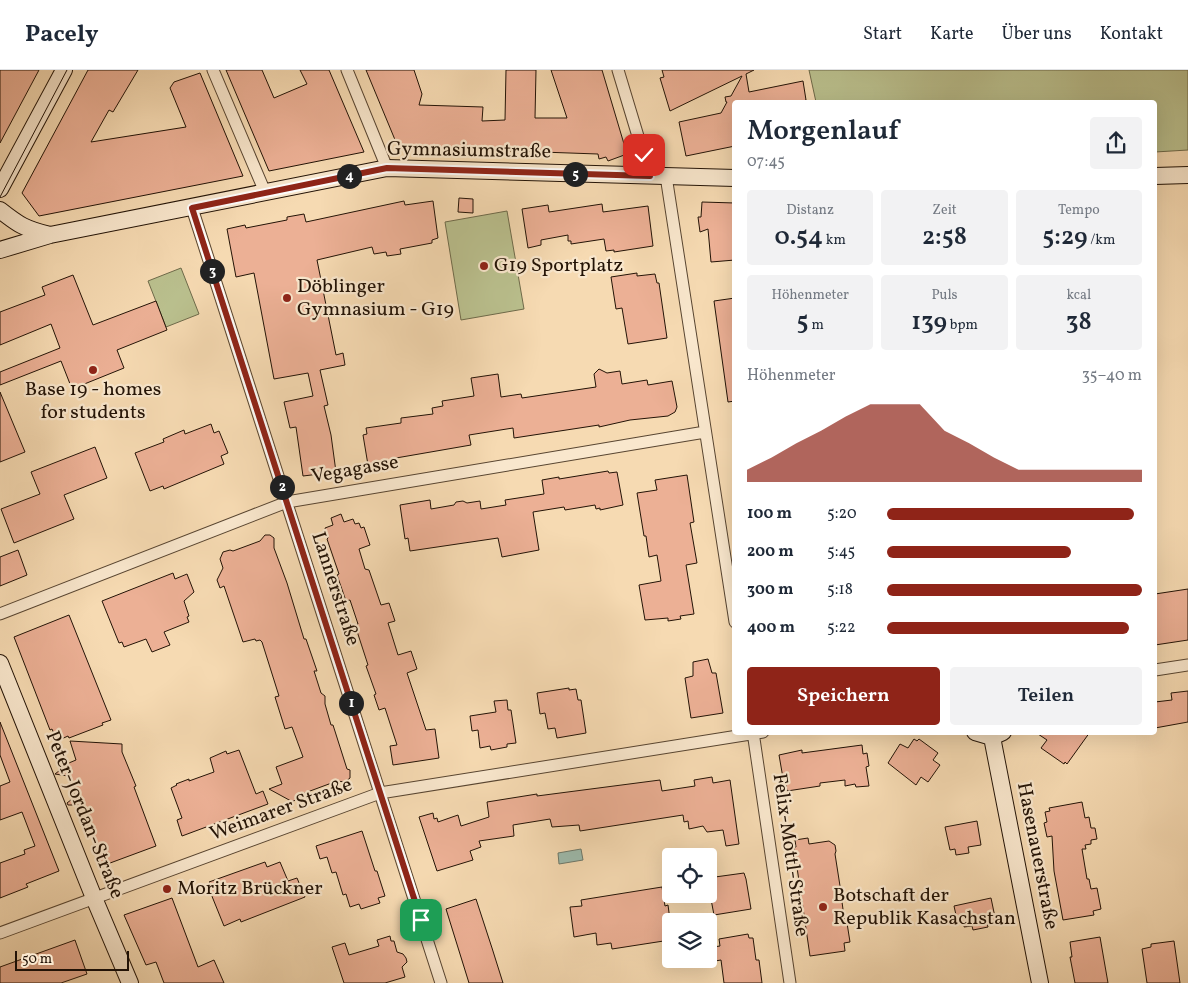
<!DOCTYPE html>
<html lang="de">
<meta charset="utf-8">
<style>
:root{--surface:#fff;--page:#f2f2f3;--text:#1f2937;--muted:#747a83;--line:#e0e1e3;--accent:#8f2418}
body{margin:0;font-family:Vollkorn,serif;background:var(--page);color:var(--text);height:100vh;display:flex;flex-direction:column;font-size:19px;white-space:nowrap}
*{box-sizing:border-box;margin:0}
p{font-size:16px;color:var(--muted)}
.icon{flex:none;width:28px;height:28px;fill:none;stroke:currentColor;stroke-width:2;stroke-linecap:round;stroke-linejoin:round}
.map{position:relative;flex:1;overflow:hidden}
.drawer{position:absolute;left:732px;top:30px;width:425px;height:635px;display:flex;flex-direction:column;background:var(--surface);border-radius:5px;box-shadow:0 5px 20px #0002}
.drawer>*{flex:none}
.tools{position:absolute;left:662px;top:778px;display:grid;gap:10px}
.tools a{display:grid;place-items:center;width:55px;height:55px;border-radius:5px;background:var(--surface);box-shadow:0 5px 20px #0002;font-size:25px}
.scale{position:absolute;left:15px;bottom:12px;width:114px;box-sizing:border-box;padding-left:5px;border:2px solid #231306;border-top:0;font-size:14px;line-height:18px;white-space:nowrap;color:#231306;-webkit-text-stroke:4px #f9e7cd;paint-order:stroke}
.pin{position:absolute;display:grid;place-items:center;width:42px;height:42px;color:#fff;margin:-21px;border-radius:10px;box-shadow:0 2px 8px #0006}
.km{position:absolute;width:25px;height:25px;margin:-12px;border-radius:50%;background:#222;color:#fff;font-size:14px;line-height:25px;text-align:center}
.round{display:grid;place-items:center;flex:none;width:52px;height:52px;border-radius:5px;background:var(--page)}
.head{display:flex;align-items:center;justify-content:space-between;height:85px;padding:0 15px}
h1{font-size:28px;font-weight:600;line-height:38px}
.stats{display:grid;grid-template-columns:repeat(3,1fr);gap:8px;height:85px;padding:5px 15px}
.stats div{display:grid;align-content:center;border-radius:5px;background:var(--page);text-align:center}
.stats b{font-size:25px;font-weight:600}
.stats small{font-size:14px;font-weight:400}
.stats p{font-size:14px}
.chart{height:140px;padding:10px 15px}
.chart p{display:flex;justify-content:space-between}
.chart svg{width:100%;height:90px;margin-top:5px;fill:var(--accent);opacity:.7}
.primary-button{display:flex;gap:10px;margin-top:auto;padding:10px 15px}
.primary-button a{flex:1;height:58px;border-radius:5px;background:var(--accent);color:#fff;font-size:20px;font-weight:600;line-height:58px;text-align:center}
.primary-button a+a{background:var(--page);color:var(--text)}
ul{padding:0 15px;list-style:none;font-size:16px}
li{display:grid;grid-template-columns:80px 60px 1fr;align-items:center;height:38px}
li i{height:12px;border-radius:6px;background:var(--accent)}
header{display:flex;align-items:center;gap:30px;box-sizing:border-box;height:70px;padding:0 25px;background:var(--surface);border-bottom:1px solid var(--line)}
header strong{font-size:24px}
nav{display:flex;gap:28px;margin-inline-start:auto;font-size:18px}
.map>svg:first-child{display:block}
</style>
<header>
<strong>Pacely</strong>
<nav><a>Start</a><a>Karte</a><a>Über uns</a><a>Kontakt</a></nav>
</header>
<div class="map">
<svg width="1188" height="913" viewBox="0 0 1188 913">
<rect width="100%" height="100%" fill="#f6dab2"/>
<filter id="stains"><feTurbulence type="fractalNoise" baseFrequency=".004" numOctaves="4"/><feColorMatrix values="0 0 0 0 .2 0 0 0 0 .09 0 0 0 0 .02 0 0 0 .5 -.17"/></filter>
<radialGradient id="worn" r=".72"><stop offset=".6" stop-color="#630" stop-opacity="0"/><stop offset="1" stop-color="#630" stop-opacity=".3"/></radialGradient>
<path fill="#bac08e" stroke="#6e6a4a" d="M809,0H1188V80L1155,82V32H816Z
M507,141L524,239L461,250L445,152Z
M181,198L199,244L166,257L148,211Z"/>
<path fill="#9dbbad" stroke="#6c786a" d="M581,779L583,790L559,794L558,783Z"/>
<path fill="#ecb095" stroke="#231306" d="M0,0H39L0,73Z
M88,0H138L113,42L109,40L91,72L186,57L170,18L174,12L200,3L243,106L39,146L22,123Z
M226,0H262L274,28L307,14L300,0H329L364,82L269,101Z
M366,0H414L422,24L419,35L483,37L482,51L505,50L506,0H536L535,48H567L551,0H602L627,84L608,91L606,87L599,89L598,84L398,77Z
M662,0H754L746,4L749,22L803,11L806,30L803,31L804,32H735V76L686,86L679,52L721,43L727,32H726L725,27L731,26L742,6L670,41L660,8L664,7Z
M459,128L473,129V143L458,142Z
M404,131L405,135L433,131L438,168L432,170V173L400,179L401,184L387,186L386,182L374,184L372,177L317,190L336,285L343,283L345,295L320,300L328,335L324,336L331,365L336,402L303,406L296,357L290,358L284,332L313,326L308,303L274,309L254,203L236,207L227,159L245,155L246,158L287,150V147L304,144L306,152Z
M702,132L735,133V190L711,192L708,159L700,162L698,147H701Z
M602,134L603,142L648,136L653,176L614,182V180L606,181L604,169L571,174V171H568V165L541,170V175L528,178L522,139L548,135L549,142Z
M637,203V206L655,204L657,213H659L667,268L628,274L622,238L616,239L611,207Z
M73,205L93,255L156,231L167,260L117,280L124,298L72,319L61,291L0,315V302L60,278L51,254L0,275V242L45,225L42,217Z
M735,228V331L728,332L714,231Z
M599,299L607,303L620,301L622,314L647,310L648,315L672,311L677,337L675,342L668,346L630,350L599,357V355L514,368L513,358L469,365L471,375L396,388L397,390L392,391L393,394L372,398V394L368,395L363,365L367,364L366,358L401,353V348L433,344L432,338L443,336L442,331L474,326L471,308L498,304L501,327L521,324L522,328L596,317L594,304Z
M0,322L25,382L0,392Z
M211,354L214,363L219,361L228,383L221,386L224,394L164,419L163,416L150,421L135,383L164,372L163,369L184,360L185,364Z
M95,377L107,408L64,425L74,449L14,473L1,439L40,424L31,402Z
M608,401L609,403L617,402L623,435L600,440V438L596,439L595,435L565,440L564,437L533,442L539,480L502,487L498,468L410,481L408,468L405,469L400,435L430,430L431,439L454,435L456,432L463,431L467,433L480,431L481,439L506,435L505,430L544,424L542,410L559,407V409Z
M687,405L694,452L690,453L697,493L686,495L694,544L680,546L681,549L668,551V548L645,550L639,515L661,511L657,485L649,487L646,466H644L637,423L657,420L655,410Z
M341,444L344,452L353,449L355,454L359,453L361,458L364,457L370,475L359,479L365,499L369,500L381,535L389,533L395,551L388,553L398,585L411,581L417,599L407,603L426,660L435,659L439,688L393,695L390,676L397,675L385,638L379,640L374,625L376,624L366,596L368,595L355,555L358,554L350,530L346,531L337,505L339,504L327,469L328,468L325,458L333,455L331,448Z
M265,465H270L274,468V478L287,513L304,569H306L317,601H314L321,623L325,626V634L331,655H333L347,699L350,700V708L345,712L337,711L302,724L294,731H291L269,719L282,714L276,697L303,687L292,657L285,659L275,627L279,626L262,572L260,570L256,571L255,569L243,572L224,516L220,518L217,510L223,498L220,489L223,482L230,480L233,481L260,471Z
M18,480L27,505L0,516V487Z
M173,503L175,509L187,504L194,522L184,531L189,546L187,547L189,552L164,562L170,575L152,582L146,569L124,577L122,572L119,573L102,531Z
M1188,519V570L1155,575V524Z
M69,545L111,650L102,653L103,655L69,668L68,666L57,671L52,659L50,660L14,567Z
M708,589L712,603H716L723,643L691,648L685,608L693,606V592Z
M569,618V620L576,619L578,630H581L586,663L557,668L555,658L548,659L545,643L540,644L537,623Z
M1188,621V652L1155,658V632L1172,630L1171,623Z
M507,630L508,640H511L516,673L507,674V677L491,680L490,676L480,678L478,660L472,661L470,646L496,642L494,631Z
M0,652L59,801L26,814L28,817L0,828V793L25,784L24,780L35,776L22,742L0,750V716L10,712L0,685Z
M1035,662H1090L1067,694L1065,692L1064,694L1041,678L1047,670Z
M914,669L917,671L919,669L938,683L933,690L940,695L928,712L921,707L916,715L888,693L900,674L908,678Z
M70,671L122,674V682L136,716L134,717L156,776L102,796L80,735H68L67,733L76,726L68,706L55,704L64,697V695L76,690Z
M862,675L863,684L867,683L869,696L866,697L869,716L856,717L855,714L845,716V710L820,713V716L787,721L785,708H783L779,685L802,680V683Z
M239,680L256,724L263,721L268,734L182,766L177,750L182,748L171,718L177,715L176,714L189,709V711L214,702L210,688L226,681L227,684Z
M712,707L713,713L730,710L739,774L726,776L723,760L707,762L703,756L689,759L688,751L684,752L683,745L580,761L579,755L552,757L550,749L513,755L514,766L479,771L481,777L470,781L473,790L437,801L419,747L433,743L434,749L437,748L438,752L458,745L461,756L489,747L487,732L537,724V726L660,710L662,721L695,716L694,710Z
M1082,732L1085,748L1089,747L1091,758H1095L1097,769L1091,770V774L1085,775L1086,779H1082L1087,809H1089L1091,819L1097,818L1101,839L1093,841L1094,845L1063,850L1054,801L1052,766L1047,767L1044,753L1047,752L1045,742L1050,741L1049,738Z
M977,751L981,775L968,777L969,783L956,785L955,779L950,780L945,757Z
M362,761L375,801H377L385,826L378,828L380,833L361,839L359,834L350,837L346,824L343,825L336,802L332,803L327,787L320,789L316,776Z
M808,768L809,774L829,771L835,775L836,781L835,784L840,816L845,824L842,832L845,854L847,853L850,872L844,873L845,881L810,886L794,777H796L795,770Z
M265,792L267,797L280,792L288,811L297,808L305,827L241,852L240,849L224,856L207,814L210,813L209,812Z
M744,803L746,809L751,839L714,845L710,824H709V809H715V807Z
M662,817L665,836L668,835L670,850L667,851L670,870L612,879L611,873L597,875L596,863L574,867L570,837L582,836L581,830Z
M172,828L198,897L214,890L224,913H164L156,892L146,895L124,845Z
M991,828L996,852L987,853L988,857L973,860L972,856L964,857V852L958,854L954,836Z
M476,829L492,878L503,913H469L446,839Z
M748,864L749,868H753L756,890H759L762,913H724L721,890L715,891L713,877L720,876L719,869Z
M390,866L391,871H394L397,882L403,884L406,888L407,892L402,897L405,907L385,913H344L332,877L345,873L349,885L379,876L377,870Z
M1100,867L1108,913H1075L1070,887H1072L1070,872Z
M75,870L87,904L61,913H0V897Z
M1174,871L1180,913H1147L1142,879L1151,877V874Z"/>
<g fill="none" stroke-linecap="round" stroke-linejoin="round">
<defs>
<path id="street" d="M213,0L265,122
M347,0L387,98
M618,0L650,106
M666,106L735,552
M192,138L441,913
M0,544L287,432L705,362
M1155,600L1188,595
M753,662L790,913
M0,863L380,723L763,662"/>
<path id="secondary" d="M1155,106L1188,105
M0,119L64,0
M0,140C19,155 25,159 50,165
M0,180L50,165L387,98L735,108
M0,593L94,828L130,913
M975,662L992,667L1003,662
M992,667L1040,913"/>
</defs>
<use href="#street" stroke="#584531" stroke-width="13"/>
<use href="#secondary" stroke="#231306" stroke-width="18"/>
<use href="#street" stroke="#f9e7cd" stroke-width="11"/>
<use href="#secondary" stroke="#f9e7cd" stroke-width="16"/>
<path stroke="#231306" stroke-width="1" d="M0,127L67,0"/>
</g>
<g fill="none" stroke-linecap="round" stroke-linejoin="round">
<defs>
<path id="route" d="M421,850L192,138L387,98L650,106L644,85"/>
</defs>
<use href="#route" stroke="#fff" stroke-width="10"/>
<use href="#route" stroke="#8f2418" stroke-width="6"/>
</g>
<g fill="#8f2418" stroke="#f9e7cd" stroke-width="2">
<circle cx="484" cy="196" r="5"/>
<circle cx="287" cy="228" r="5"/>
<circle cx="93" cy="300" r="5"/>
<circle cx="167" cy="819" r="5"/>
<circle cx="823" cy="837" r="5"/>
</g>
<g text-anchor="middle" dominant-baseline="central" stroke-width="4.5" stroke-linejoin="round" paint-order="stroke">
<g font-size="20" fill="#231306" stroke="#f9e7cd">
<text transform="translate(469 81) rotate(1)">Gymnasiumstraße</text>
<text transform="translate(355 400) rotate(-10)">Vegagasse</text>
<text transform="translate(335 519) rotate(72)">Lannerstraße</text>
<text transform="translate(281 740) rotate(-20)">Weimarer Straße</text>
<text transform="translate(84 745) rotate(68)">Peter-Jordan-Straße</text>
<text transform="translate(790 785) rotate(82)">Felix-Mottl-Straße</text>
<text transform="translate(1037 786) rotate(79)">Hasenauerstraße</text>
</g>
<g font-size="20" fill="#231306" stroke="#f9e7cd" text-anchor="start">
<text x="494" y="196">G19 Sportplatz</text>
<text x="297" y="217">Döblinger<tspan x="297" dy="23">Gymnasium - G19</tspan></text>
<text x="93" y="320" text-anchor="middle">Base 19 - homes<tspan x="93" dy="23">for students</tspan></text>
<text x="177" y="819">Moritz Brückner</text>
<text x="833" y="826">Botschaft der<tspan x="833" dy="23">Republik Kasachstan</tspan></text>
</g>
</g>
<rect width="100%" height="100%" filter="url(#stains)"/>
<rect width="100%" height="100%" fill="url(#worn)"/>
</svg>
<div class="tools">
<a><svg class="icon" aria-label="locate" viewBox="0 0 24 24"><circle cx="12" cy="12" r="6"/><path d="M12 2v4M12 18v4M2 12h4M18 12h4"/></svg></a>
<a><svg class="icon" aria-label="layers" viewBox="0 0 24 24"><path d="M12 4l9 5-9 5-9-5zM3 14l9 5 9-5"/></svg></a>
</div>
<div class="scale">50 m</div>
<div class="pin" style="left:421px;top:850px;background:#1e9e55"><svg class="icon" aria-label="arrive" viewBox="0 0 24 24"><path d="M6 21V4h12l-3 4 3 4H6"/></svg></div>
<div class="pin" style="left:644px;top:85px;background:#d93025"><svg class="icon" aria-label="check" viewBox="0 0 24 24"><path d="M5 12l5 5 9-10"/></svg></div>
<b class="km" style="left:351px;top:633px">1</b>
<b class="km" style="left:282px;top:417px">2</b>
<b class="km" style="left:212px;top:201px">3</b>
<b class="km" style="left:349px;top:106px">4</b>
<b class="km" style="left:575px;top:104px">5</b>
<section class="drawer">
<div class="head"><div><h1>Morgenlauf</h1><p>07:45</p></div><a class="round"><svg class="icon" aria-label="share" viewBox="0 0 24 24"><path d="M12 15V3M7 8l5-5 5 5M5 13v7h14v-7"/></svg></a></div>
<div class="stats">
<div><p>Distanz</p><b>0.54<small> km</small></b></div>
<div><p>Zeit</p><b>2:58</b></div>
<div><p>Tempo</p><b>5:29<small> /km</small></b></div>
</div>
<div class="stats">
<div><p>Höhenmeter</p><b>5<small> m</small></b></div>
<div><p>Puls</p><b>139<small> bpm</small></b></div>
<div><p>kcal</p><b>38</b></div>
</div>
<div class="chart"><p><span>Höhenmeter</span>35–40 m</p>
<svg viewBox="0 0 160 44" preserveAspectRatio="none"><path d="M0 44V38L10 32L20 25L30 19L40 12L50 6L60 6L70 6L80 19L90 25L100 32L110 38L120 38L130 38L140 38L150 38L160 38V44z"/></svg>
</div>
<ul>
<li><b>100 m</b>5:20<i style="width:97%"></i></li>
<li><b>200 m</b>5:45<i style="width:72%"></i></li>
<li><b>300 m</b>5:18<i style="width:100%"></i></li>
<li><b>400 m</b>5:22<i style="width:95%"></i></li>
</ul>
<div class="primary-button"><a>Speichern</a><a>Teilen</a></div>
</section>
</div>
